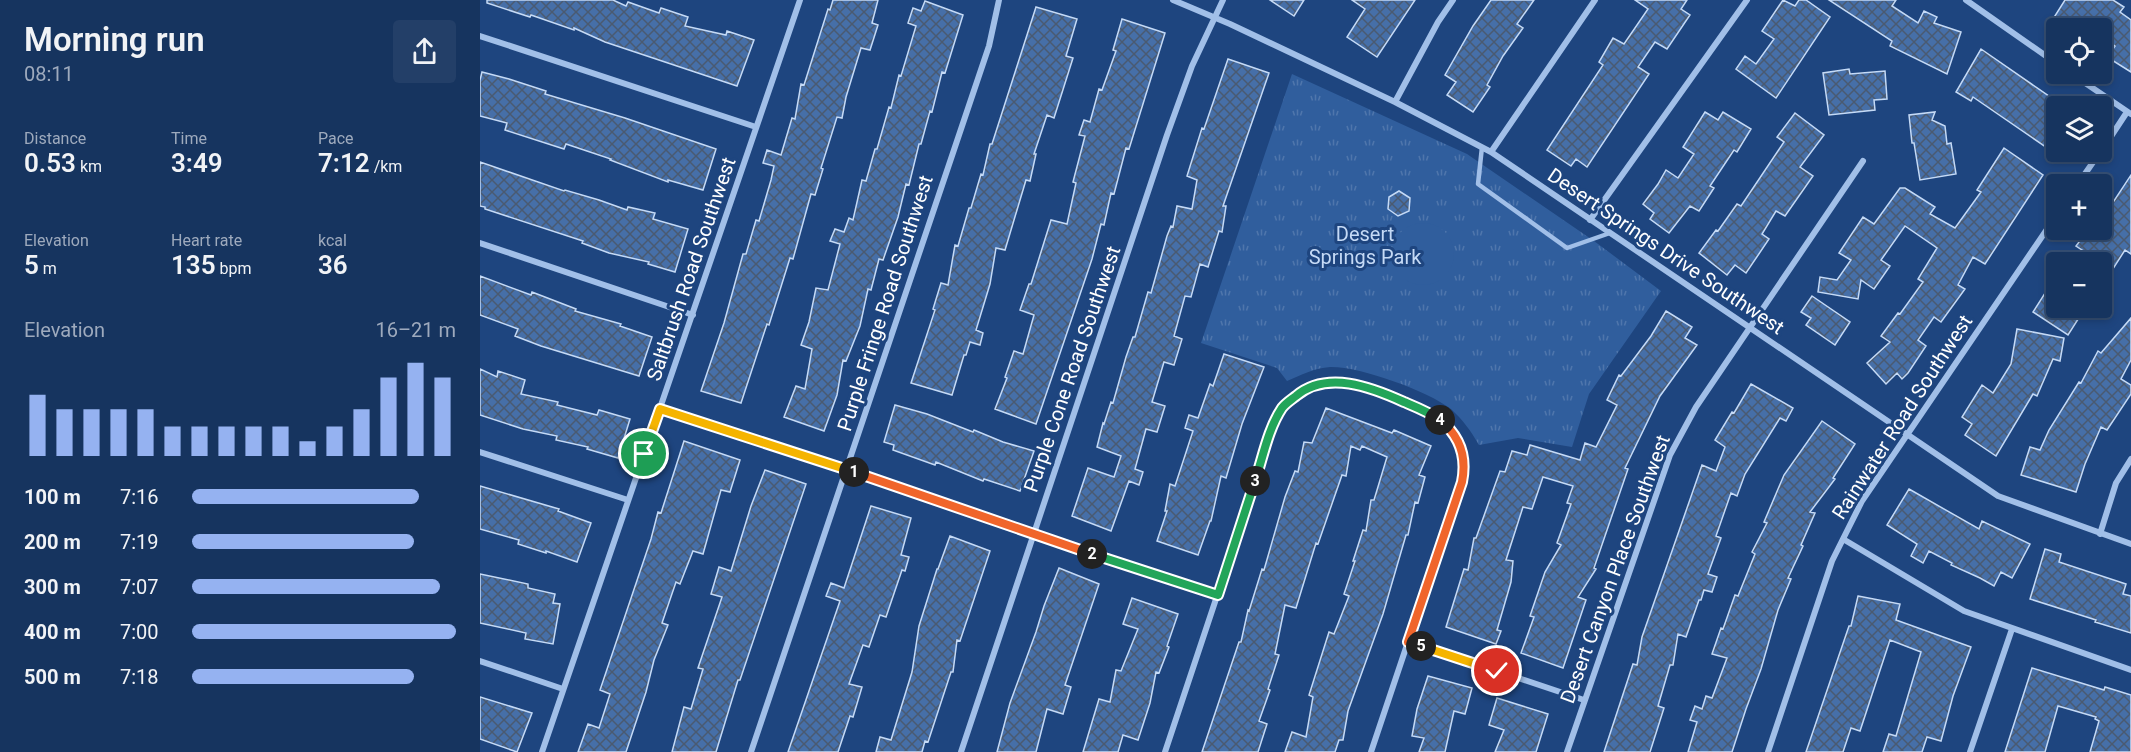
<!DOCTYPE html>
<meta charset="utf-8">
<style>
:root{--surface:#16345f;--page:#233f68;--text:#f1f3f6;--muted:#9eaabd;--line:#354f74;--accent:#95b2f1}
body{margin:0;font-family:Roboto,sans-serif;background:var(--page);color:var(--text);height:100vh;display:flex;flex-direction:column;font-size:22px;white-space:nowrap}
*{box-sizing:border-box;margin:0}
p{font-size:20px;color:var(--muted)}
.icon{flex:none;width:33px;height:33px;fill:none;stroke:currentColor;stroke-width:2;stroke-linecap:round;stroke-linejoin:round}
.map{position:relative;flex:1;overflow:hidden}
.details{display:flex;flex-direction:column;background:var(--surface);width:480px}
.details>*{flex:none}
.fabs{position:absolute;left:1566px;top:18px;display:grid;gap:12px}
.fabs a{display:grid;place-items:center;width:66px;height:66px;border-radius:6px;background:var(--surface);box-shadow:0 3px 9px #0003,0 0 0 2px var(--line);font-size:30px}
.pin{position:absolute;display:grid;place-items:center;width:51px;height:51px;color:#fff;margin:-26px;border:3px solid #fff;border-radius:50%;box-shadow:0 2px 6px #0007}
.km{position:absolute;width:30px;height:30px;margin:-15px;border-radius:50%;background:#222;color:#fff;font-size:16px;line-height:30px;text-align:center}
.round{display:grid;place-items:center;flex:none;width:63px;height:63px;border-radius:6px;background:var(--page)}
.overview{display:flex;align-items:center;justify-content:space-between;height:102px;padding:0 24px}
h1{font-size:33px;font-weight:600;line-height:45px}
.metrics{display:grid;grid-template-columns:repeat(3,1fr);gap:9px;height:102px;padding:6px 24px}
.metrics div{display:grid;align-content:center}
.metrics b{font-size:26px;font-weight:600}
.metrics small{font-size:16px;font-weight:400}
.metrics p{font-size:16px}
.chart{height:168px;padding:12px 24px}
.chart p{display:flex;justify-content:space-between}
.chart svg{width:100%;height:108px;margin-top:6px;stroke:var(--accent);stroke-width:6}
ul{padding:0 24px;list-style:none;font-size:20px}
li{display:grid;grid-template-columns:96px 72px 1fr;align-items:center;height:45px}
li i{height:15px;border-radius:8px;background:var(--accent)}
main{display:flex;flex:1;min-height:0}
.map>svg:first-child{display:block}
</style>
<main>
<section class="details">
<div class="overview"><div><h1>Morning run</h1><p>08:11</p></div><a class="round"><svg class="icon" aria-label="share" viewBox="0 0 24 24"><path d="M12 15V3M7 8l5-5 5 5M5 13v7h14v-7"/></svg></a></div>
<div class="metrics">
<div><p>Distance</p><b>0.53<small> km</small></b></div>
<div><p>Time</p><b>3:49</b></div>
<div><p>Pace</p><b>7:12<small> /km</small></b></div>
</div>
<div class="metrics">
<div><p>Elevation</p><b>5<small> m</small></b></div>
<div><p>Heart rate</p><b>135<small> bpm</small></b></div>
<div><p>kcal</p><b>36</b></div>
</div>
<div class="chart"><p><span>Elevation</span>16–21 m</p>
<svg viewBox="0 0 160 44" preserveAspectRatio="none"><path d="M5 44V19M15 44V25M25 44V25M35 44V25M45 44V25M55 44V32M65 44V32M75 44V32M85 44V32M95 44V32M105 44V38M115 44V32M125 44V25M135 44V12M145 44V6M155 44V12"/></svg>
</div>
<ul>
<li><b>100 m</b>7:16<i style="width:86%"></i></li>
<li><b>200 m</b>7:19<i style="width:84%"></i></li>
<li><b>300 m</b>7:07<i style="width:94%"></i></li>
<li><b>400 m</b>7:00<i style="width:100%"></i></li>
<li><b>500 m</b>7:18<i style="width:84%"></i></li>
</ul>
</section>
<div class="map">
<svg width="1651" height="752" viewBox="0 0 1651 752">
<defs>
<pattern id="park-tufts" width="24" height="20" patternUnits="userSpaceOnUse" patternTransform="scale(1.5)"><rect width="24" height="20" fill="#305e9d"/><path d="M3 7l-1-3M5 7V3M7 7l1-3M15 17l-1-3M17 17v-4M19 17l1-3" fill="none" stroke="#4f76ac"/></pattern>
<pattern id="building-cross-hatch" width="8" height="8" patternUnits="userSpaceOnUse" patternTransform="scale(1.5)"><rect width="8" height="8" fill="#466fa8"/><path d="M0 0l8 8M0 8l8-8" fill="none" stroke="#4a5a71"/></pattern>
</defs>
<rect width="100%" height="100%" fill="#1e457f"/>
<path fill="url(#park-tufts)" d="M812,74L987,154L1114,241L1181,291L1109,394L1092,447L1038,438L999,445C991,431 983,420 971,409C948,391 879,366 850,367C834,368 821,375 807,381L797,368L721,343Z"/>
<path fill="#305e9d" d="M912 254a31 31 0 1 1 62 0a31 31 0 1 1-62 0Z"/>
<path fill="url(#building-cross-hatch)" stroke="#c5daf6" stroke-width="1.5" d="M7,0H133L146,6L148,2L179,13L181,8L208,17L205,26L246,35L247,31L274,40L257,86L125,42L94,28V30L51,15L50,17L7,3Z
M353,0H398L392,23L398,25L390,50L381,48L366,97L362,118L357,117L341,168L343,169L335,195L331,194L313,259L310,258L289,325L287,324L261,403L221,391L244,323L263,254H266L276,220L279,221L291,180L294,166L283,163L287,150L301,155L312,118L315,119L321,84L324,85L348,9L350,10Z
M790,0H824L814,16Z
M872,0H935L897,57L867,37L885,9Z
M1011,0H1054L1037,24L1043,28L1023,56L1007,85L1010,87L993,112L967,95L976,82L965,75L993,26Z
M1155,0H1207L1201,9L1210,15L1187,49L1175,42L1158,67L1169,74L1107,167L1096,159L1091,166L1067,150L1123,65L1119,62L1133,38L1144,44L1168,9Z
M1303,0L1315,6L1319,0H1326L1350,17L1296,98L1256,69L1265,56L1276,64L1294,39L1282,31Z
M1349,0H1416L1412,6L1438,23L1444,11L1457,17L1454,23L1481,32L1467,74L1410,46L1412,41Z
M1585,0H1633L1644,7L1640,12L1651,20V72L1627,57L1635,46L1622,35V28H1588L1573,19Z
M445,1L483,15L465,73L462,72L452,112L450,111L441,144H439L429,185L426,184L418,217L403,260L399,259L391,290L388,289L380,326L366,361L363,360L357,395L344,431L304,417L316,386L325,389L332,349L321,345L329,322L336,288L348,290L360,244L350,241L355,229L364,232L369,218L373,220L382,180L386,181L395,149H397L409,107L411,108L419,75L421,76L436,26L428,23L433,8L441,11Z
M556,7L597,19L586,56L593,58L574,118L567,115L554,154H556L550,181L546,180L525,250L516,248L510,284L496,330L503,333L500,345L490,342L486,355H484L472,395L431,383L455,310L453,309L461,283L468,285L475,245L478,246L489,208H491L501,174L503,175L510,144H512Z
M642,19L685,33L649,149L646,148L634,194L631,193L624,225L621,224L612,259L556,424L515,409L527,378L525,377L534,351L543,354L554,315L540,310L549,284H551L571,220L587,224L596,183L593,182L605,136L599,135L604,120L610,122L619,89L622,90L636,51L633,50Z
M1501,49L1576,101V154L1493,97L1491,101L1476,92Z
M748,59L789,73L743,206H746L742,232L739,231L728,267L720,264L711,297L705,296L694,336L702,339L694,365L684,362L672,402L685,406L677,432L666,429L655,469L663,472L659,485L649,481L631,531L592,516L608,468L634,477L641,456L617,447L623,423L624,424L631,402L633,403L646,357L653,337H655L668,292L671,293L687,236L691,226L693,227L697,206L712,209L717,180L707,176L722,128L724,129Z
M1369,69L1370,74L1405,71L1407,99L1394,100L1395,110L1349,115L1343,73Z
M2,72L29,79L66,91L65,94L145,118L236,149L223,190L188,180V182L130,160L131,159L86,144L84,149L25,130L27,123L0,116V80Z
M1225,112L1238,120L1243,112L1271,129L1257,152L1254,150L1230,186L1234,188L1219,211L1210,206L1189,233L1170,219L1174,213L1163,204L1178,184L1186,170L1198,178L1214,154L1203,147Z
M1455,112L1452,120L1465,126L1467,144L1471,143L1476,174L1440,180L1434,143H1432L1429,115Z
M1315,113L1344,135L1320,167L1333,176L1305,216L1296,211L1282,234L1289,239L1266,273L1255,265L1247,275L1219,253L1236,230L1238,231L1257,204L1261,206L1304,142L1297,137Z
M1524,148L1563,175L1505,264L1493,257L1478,285L1485,289L1461,322L1454,317L1438,340L1446,346L1428,373L1422,379L1417,373L1406,384L1387,363L1410,342L1401,336L1418,313L1420,314L1443,282L1438,279L1457,248L1425,226L1401,260L1410,266L1394,289L1381,280L1378,299L1338,292L1340,277L1357,280L1371,260L1359,253L1383,217L1394,224L1420,188H1425L1455,207L1450,214L1475,228L1501,192L1497,190Z
M0,162L84,191L85,190L119,200L147,210L148,207L175,213L173,219L208,229L195,272L168,264L169,262L129,253L102,243L103,241L5,209V207L0,206Z
M1651,175V254L1645,250L1622,286V262H1603L1608,254L1596,246L1608,230H1622V202L1630,207Z
M919,191L930,198L929,211L918,216L908,209L909,197Z
M0,276L51,295L52,292L96,309L95,311L141,324L140,326L172,337L159,376L61,346L35,336L38,329L0,315Z
M1567,290L1576,297V308H1593L1602,313L1588,335L1553,312Z
M1332,296L1370,322L1355,345L1326,325L1331,318L1321,312Z
M1186,311L1212,327L1205,338L1217,345L1180,396L1145,468L1148,469L1114,568L1116,569L1098,597L1106,600L1083,668L1041,653L1054,617L1050,616L1065,572L1081,545L1077,543L1091,504L1087,503L1093,486L1063,477L1052,509L1043,507L1026,560L1033,561L1031,582L1017,630L1021,631L1016,644L966,627L984,569L988,570L994,538H996L1020,471L1025,472L1032,451L1047,455L1050,445L1100,460L1105,443L1116,447L1137,405L1127,400L1139,375L1141,376L1171,336Z
M1651,318V360L1641,379L1651,385V394L1627,430L1621,427L1605,464L1596,492L1541,475L1550,447L1560,450L1569,430L1599,382L1601,383L1618,351L1621,353Z
M1537,329L1584,338L1580,361L1573,359L1557,396L1553,394L1516,456L1485,435L1492,424L1482,417L1502,385L1513,393L1531,364Z
M744,354L784,367L762,424L746,478L741,476L731,521H730L718,555L677,541L687,511H685L690,484L695,486L713,431L705,428L709,415L718,418L730,384L733,386Z
M0,369L17,377L18,371L45,380L41,394L78,402L77,405L117,415L119,410L150,419L138,458L107,449L108,447L76,440L77,436L43,429L0,415Z
M1271,384L1313,408L1306,421L1300,418L1265,474L1257,496L1251,493L1236,536L1241,538L1228,574L1237,577L1232,592L1224,590L1221,600H1219L1206,637L1198,634L1193,665H1190L1178,706L1184,708L1170,752H1124L1153,664L1157,665L1162,637L1222,465L1236,471L1245,447L1235,440L1252,412L1254,413Z
M415,405L447,414L493,432L494,430L523,442L554,451L540,491L504,479L503,481L456,462L455,465L413,450L414,445L404,442Z
M846,408L912,433L914,430L951,446L939,475L945,477L938,503L935,502L928,535H926L903,614L868,711L863,740H859L855,752H805L812,732L826,737L833,697L829,695L849,632L854,634L869,596L864,594L875,561H873L883,530L886,531L891,500H894L907,457L882,446L880,450L871,446L866,476L862,475L838,544L836,543L816,608L805,605L795,654L799,655L788,689L790,690L779,721L787,724L778,752H722L759,642H761L768,610L769,611L782,569L784,570L805,497L815,471L818,472L824,442L832,443Z
M1342,421L1375,444L1353,478L1355,479L1330,512L1335,513L1321,545L1323,546L1308,578L1311,579L1298,610L1281,669L1266,709L1252,752H1208L1217,722L1210,720L1215,706L1222,709L1226,696L1232,698L1247,658L1232,654L1241,628L1243,629L1255,595L1258,596L1275,554L1272,552L1287,523L1284,522L1304,475Z
M204,441L260,460L250,492L241,490L223,554L213,551L200,584L196,582L182,623L188,625L174,660L166,692L146,752H98L108,724L119,728L130,694L120,690L171,539L178,512L181,513Z
M285,470L326,484L260,680H258L236,752H192L204,707L211,709L223,669L218,668L242,597L231,594L239,567L251,571L271,506Z
M0,486L79,509L78,511L111,523L97,562L66,551V553L38,544L39,540L0,529Z
M1429,489L1499,529L1502,521L1550,544L1532,578L1521,572L1514,586L1500,578L1471,565L1472,563L1449,551L1443,563L1431,556L1437,544L1407,525Z
M391,506L431,518L421,555L429,557L425,571L422,570L406,617L400,615L389,647L383,645L369,684L382,687L373,717L370,716L358,752H308L360,601L346,596L351,583L364,588Z
M470,536L510,551L480,641L477,640L473,672H471L448,742L445,741L442,752H396L400,737L411,740L432,672L439,626L457,569H458Z
M1565,549L1581,554L1579,562L1646,584L1643,594L1651,596V633L1615,622L1616,620L1550,599Z
M579,568L619,584L585,685L591,687L583,714L567,709L556,752H517L530,703L556,632L564,606Z
M0,574L48,584V588L75,594L73,603L80,604L73,644L45,639L46,633L0,623Z
M1378,596L1420,604L1416,620L1491,647L1473,696L1461,741L1447,737L1442,752H1403L1409,734L1416,736L1441,652L1410,640L1380,731L1371,728L1363,752H1326L1369,626H1371Z
M652,598L698,614L687,646L689,647L679,673L676,672L670,703L658,740L643,735L638,752H603L619,699L630,702L636,670L641,671L658,629L643,624Z
M1552,668L1624,690L1625,687L1651,695V752H1610L1619,721L1615,719L1616,717L1578,706L1565,752H1525Z
M948,676L992,688L985,714L974,711L965,752H939L944,738L932,736L937,709Z
M0,697L52,713L37,752L0,739Z
M1017,698L1068,714L1056,752H1015L1024,730L1009,725Z"/>
<g fill="none" stroke-linecap="round" stroke-linejoin="round">
<path stroke="#a1bfe8" stroke-width="4.5" d="M1002,147L998,184L1087,248L1130,233"/>
<path stroke="#a1bfe8" stroke-width="6" d="M693,0L750,24L915,102L1011,152L1518,496L1651,544
M1486,0L1576,63
M0,36L276,127
M1592,74L1651,114
M915,102L958,22L973,0
M1622,150L1647,112
M1011,152L1115,0
M1598,184L1620,152
M1110,220L1267,0
M0,243L213,315
M181,409L368,469L554,535L738,595
M0,452L148,500
M1620,534L1636,483L1651,459
M1363,539L1484,611L1651,670
M928,641L1104,700
M0,661L83,689
M62,752L320,0
M271,752L509,46L519,0
M481,752L687,135L712,66L743,0
M685,752L795,422C805,404 821,386 843,383C876,378 959,408 976,437C985,450 985,467 982,481L891,752
M1087,752L1190,455L1216,407L1383,161
M1288,752L1352,561L1382,501L1576,216
M1490,752L1532,629"/>
</g>
<g fill="none" stroke-linecap="round" stroke-linejoin="round">
<defs>
<path id="split-1" d="M164,454L180,409L374,472"/>
<path id="split-2" d="M374,472L612,554"/>
<path id="split-3" d="M612,554L738,595L775,481"/>
<path id="split-4" d="M775,481C783,457 788,429 802,408C806,403 811,400 816,396C847,370 891,387 924,402C936,407 949,412 960,420"/>
<path id="split-5" d="M941,646L928,642L982,482C987,457 980,436 960,420"/>
<path id="split-6" d="M941,646L1017,671"/>
</defs>
<use href="#split-1" stroke="#fff" stroke-width="12"/>
<use href="#split-2" stroke="#fff" stroke-width="12"/>
<use href="#split-3" stroke="#fff" stroke-width="12"/>
<use href="#split-4" stroke="#fff" stroke-width="12"/>
<use href="#split-5" stroke="#fff" stroke-width="12"/>
<use href="#split-6" stroke="#fff" stroke-width="12"/>
<use href="#split-1" stroke="#f5b400" stroke-width="8"/>
<use href="#split-2" stroke="#f0652b" stroke-width="8"/>
<use href="#split-3" stroke="#22a559" stroke-width="8"/>
<use href="#split-4" stroke="#22a559" stroke-width="8"/>
<use href="#split-5" stroke="#f0652b" stroke-width="8"/>
<use href="#split-6" stroke="#f5b400" stroke-width="8"/>
</g>
<g text-anchor="middle" dominant-baseline="central" stroke-width="6" stroke-linejoin="round" paint-order="stroke">
<g font-size="20" fill="#c5daf6" stroke="#1e457f">
<text x="885" y="234">Desert<tspan x="885" dy="23">Springs Park</tspan></text>
</g>
<g font-size="20" fill="#fff" stroke="#1e457f">
<text transform="translate(1186 251) rotate(34)">Desert Springs Drive Southwest</text>
<text transform="translate(211 269) rotate(-71)">Saltbrush Road Southwest</text>
<text transform="translate(405 303) rotate(-72)">Purple Fringe Road Southwest</text>
<text transform="translate(592 369) rotate(-71)">Purple Cone Road Southwest</text>
<text transform="translate(1422 417) rotate(-57)">Rainwater Road Southwest</text>
<text transform="translate(1135 569) rotate(-70)">Desert Canyon Place Southwest</text>
</g>
</g>
</svg>
<div class="fabs">
<a><svg class="icon" aria-label="locate" viewBox="0 0 24 24"><circle cx="12" cy="12" r="6"/><path d="M12 2v4M12 18v4M2 12h4M18 12h4"/></svg></a>
<a><svg class="icon" aria-label="layers" viewBox="0 0 24 24"><path d="M12 4l9 5-9 5-9-5zM3 14l9 5 9-5"/></svg></a>
<a>+</a>
<a>−</a>
</div>
<div class="pin" style="left:164px;top:454px;background:#1e9e55"><svg class="icon" aria-label="arrive" viewBox="0 0 24 24"><path d="M6 21V4h12l-3 4 3 4H6"/></svg></div>
<div class="pin" style="left:1017px;top:671px;background:#d93025"><svg class="icon" aria-label="check" viewBox="0 0 24 24"><path d="M5 12l5 5 9-10"/></svg></div>
<b class="km" style="left:374px;top:472px">1</b>
<b class="km" style="left:612px;top:554px">2</b>
<b class="km" style="left:775px;top:481px">3</b>
<b class="km" style="left:960px;top:420px">4</b>
<b class="km" style="left:941px;top:646px">5</b>
</div>
</main>
